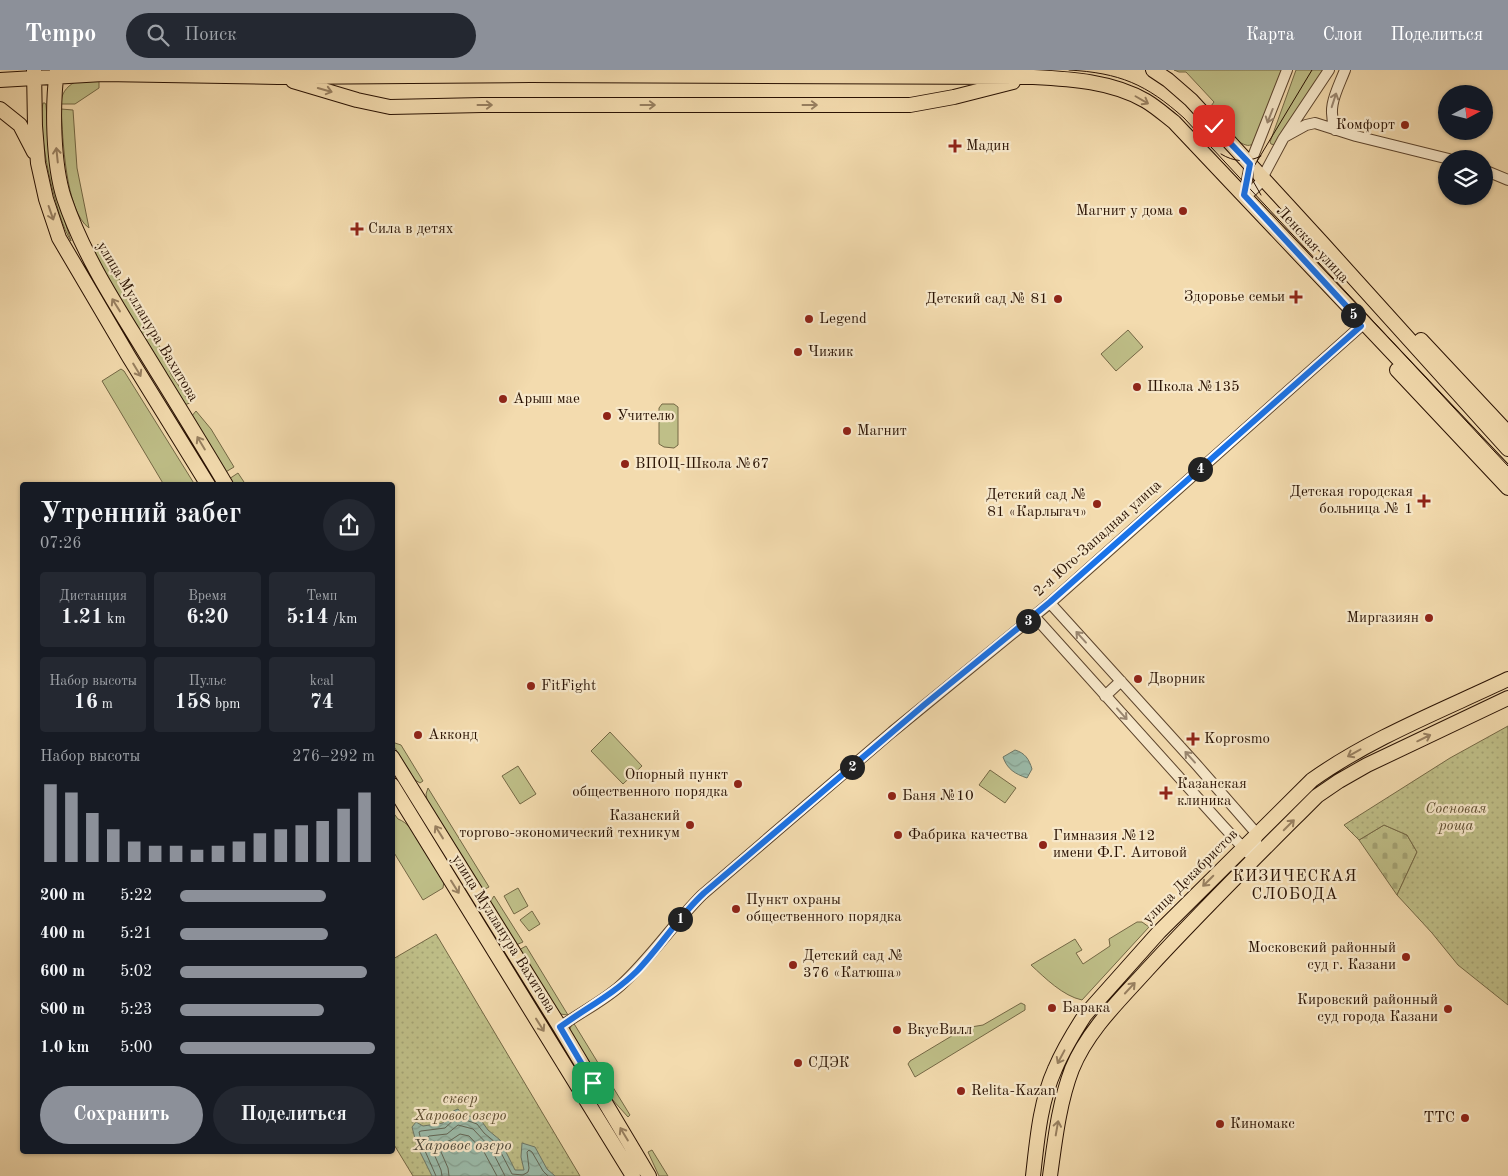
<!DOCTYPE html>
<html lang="ru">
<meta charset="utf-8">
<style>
:root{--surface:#171b24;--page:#242831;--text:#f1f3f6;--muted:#9ea1a6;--accent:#8c9099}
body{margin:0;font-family:"Old Standard TT",serif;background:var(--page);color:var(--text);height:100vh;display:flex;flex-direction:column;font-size:19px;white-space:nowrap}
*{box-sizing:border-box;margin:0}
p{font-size:16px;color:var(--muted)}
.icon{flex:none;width:28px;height:28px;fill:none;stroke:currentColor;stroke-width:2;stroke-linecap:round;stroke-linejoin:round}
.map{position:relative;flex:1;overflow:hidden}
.side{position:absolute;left:20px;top:412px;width:375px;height:672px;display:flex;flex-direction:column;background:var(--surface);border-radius:5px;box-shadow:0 1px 4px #0004}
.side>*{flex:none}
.needle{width:32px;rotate:83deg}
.fabs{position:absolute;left:1438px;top:15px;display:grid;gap:10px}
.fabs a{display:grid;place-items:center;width:55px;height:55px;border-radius:50%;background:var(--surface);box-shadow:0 1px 4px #0004;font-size:25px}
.pin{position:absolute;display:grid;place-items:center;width:42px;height:42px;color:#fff;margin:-21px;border-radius:10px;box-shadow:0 2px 8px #0006}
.km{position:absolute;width:25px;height:25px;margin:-12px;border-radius:50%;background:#222;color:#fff;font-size:14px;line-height:25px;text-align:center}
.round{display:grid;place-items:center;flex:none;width:52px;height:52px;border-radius:26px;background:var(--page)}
.overview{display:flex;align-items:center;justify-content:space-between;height:85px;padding:0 20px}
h1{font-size:28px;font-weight:700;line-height:38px}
.stats{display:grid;grid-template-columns:repeat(3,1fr);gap:8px;height:85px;padding:5px 20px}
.stats div{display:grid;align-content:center;border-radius:5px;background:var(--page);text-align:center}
.stats b{font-size:21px;font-weight:700}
.stats small{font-size:14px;font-weight:400}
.stats p{font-size:14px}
.chart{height:140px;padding:10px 20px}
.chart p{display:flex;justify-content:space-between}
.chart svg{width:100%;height:90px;margin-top:5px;stroke:var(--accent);stroke-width:6}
.cta{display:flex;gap:10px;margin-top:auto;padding:10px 20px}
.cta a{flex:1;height:58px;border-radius:30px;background:var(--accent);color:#fff;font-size:20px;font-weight:700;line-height:58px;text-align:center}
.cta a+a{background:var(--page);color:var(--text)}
ul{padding:0 20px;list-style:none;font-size:16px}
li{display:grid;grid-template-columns:80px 60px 1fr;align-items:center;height:38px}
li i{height:12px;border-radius:6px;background:var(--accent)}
header{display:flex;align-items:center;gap:30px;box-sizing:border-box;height:70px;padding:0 25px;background:var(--accent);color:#fff}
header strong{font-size:24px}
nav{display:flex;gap:28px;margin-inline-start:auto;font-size:18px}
.search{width:350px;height:45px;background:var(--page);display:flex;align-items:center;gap:12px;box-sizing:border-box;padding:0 18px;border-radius:28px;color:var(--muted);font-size:19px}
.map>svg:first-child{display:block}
</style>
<header>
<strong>Tempo</strong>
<div class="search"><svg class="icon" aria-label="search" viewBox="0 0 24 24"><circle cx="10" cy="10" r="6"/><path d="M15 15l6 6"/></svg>Поиск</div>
<nav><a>Карта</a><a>Слои</a><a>Поделиться</a></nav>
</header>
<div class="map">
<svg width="1508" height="1106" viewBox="0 0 1508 1106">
<defs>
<pattern id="cemetery-stones" width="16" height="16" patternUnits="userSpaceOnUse" patternTransform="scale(1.25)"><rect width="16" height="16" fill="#bfbf88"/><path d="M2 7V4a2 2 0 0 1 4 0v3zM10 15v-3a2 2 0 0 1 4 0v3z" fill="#a4a374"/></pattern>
<pattern id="park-dots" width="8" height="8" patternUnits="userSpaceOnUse" patternTransform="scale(1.25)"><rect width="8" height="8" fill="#bfbf88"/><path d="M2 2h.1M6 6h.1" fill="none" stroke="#a4a374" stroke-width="1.8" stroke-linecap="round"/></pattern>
<pattern id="water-waves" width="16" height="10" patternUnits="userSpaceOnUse" patternTransform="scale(1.25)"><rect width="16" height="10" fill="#9bbbaa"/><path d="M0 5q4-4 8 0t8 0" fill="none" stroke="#86a091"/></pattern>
</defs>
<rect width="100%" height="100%" fill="#f3dbae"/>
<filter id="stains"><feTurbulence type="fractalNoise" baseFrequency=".004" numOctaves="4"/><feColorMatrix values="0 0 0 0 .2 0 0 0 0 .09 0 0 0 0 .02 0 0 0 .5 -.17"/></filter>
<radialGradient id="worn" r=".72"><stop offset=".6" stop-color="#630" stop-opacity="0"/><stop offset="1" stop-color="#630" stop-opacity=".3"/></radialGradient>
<path fill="#bfbf88" stroke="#746845" d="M1174,0H1284L1254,74C1251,75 1248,76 1246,75C1235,73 1216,46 1211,36L1214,32L1186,2H1179Z
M1296,0H1323L1275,75L1271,74L1270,72Z
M99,10V18L75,34H61C61,24 66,17 75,12Z
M43,33H45L46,35L51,96L56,123L71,171C56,148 36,59 43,33Z
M61,39L73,40L77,98L89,158C65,141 63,68 61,39Z
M98,174L163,282L171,304L190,333L184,335L117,227L94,183V180Z
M1128,260L1143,277L1116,301L1101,284Z
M121,299L124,301L195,415H164L102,311Z
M662,334H674L678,337V375L674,378L664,377L659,374V338Z
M196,341L211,359L234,397L224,403L191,347Z
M238,403L246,415H233L229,409Z
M610,662L642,696L623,714L591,681Z
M395,673L401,675L423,711L420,713L415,710L393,675Z
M518,696L536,724L520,734L502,706Z
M990,700L1016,718L1005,733L979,715Z
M428,718L489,817L485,819L482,818L427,730L426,724Z
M392,741L398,749C416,755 434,794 444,811L443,818L423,830L393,781Z
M518,818L528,836L514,844L504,826Z
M494,826L523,872L516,875L490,832Z
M532,841L540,854L529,861L520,850Z
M1137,852H1142L1149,857L1082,930C1063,926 1045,908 1031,895L1075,869L1082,880L1076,883L1083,894L1110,876L1109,869Z
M526,876L568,945L560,944L519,880Z
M1021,933L1025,935V940L915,1007L908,994L910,991L965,958L983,955Z
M573,952L630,1045L628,1047L611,1028L572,966L569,961Z
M652,1080L668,1106H659L648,1082Z"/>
<path fill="url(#cemetery-stones)" stroke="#746845" d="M1384,755L1407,765L1417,782L1397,825L1359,770Z"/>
<path fill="url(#park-dots)" stroke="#746845" d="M1508,656V935L1458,895L1432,863L1397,825L1417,782L1407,765L1384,755L1359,770L1344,755L1450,688Z
M436,864L580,1106H413L393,1073V889Z"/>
<path fill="url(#water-waves)" stroke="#6d7767" d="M1015,680C1025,683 1029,689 1032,699L1027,708C1015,704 1007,699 1003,687Z
M458,1039L462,1044L480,1049L488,1060L500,1070L515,1100H524L521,1087L522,1073L535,1077L547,1099L555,1106H432L417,1076L412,1057L416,1052L423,1056L443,1053L453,1041Z"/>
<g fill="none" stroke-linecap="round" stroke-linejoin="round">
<path stroke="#626656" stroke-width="1" d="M436,1106L422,1074L419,1062L421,1061L445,1058L457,1047L477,1054L484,1063L496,1073L512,1104L523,1105L528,1102L529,1098L527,1082L529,1080L532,1082L543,1101L548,1106
M442,1106L441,1100L427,1068L429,1066L447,1064L458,1055L473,1059L490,1077L505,1106
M449,1106L448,1098L438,1075L451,1070L460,1064L469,1066L484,1082L497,1106"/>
<defs>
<path id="minor" d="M1335,60C1327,36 1336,23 1345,0
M1286,66L1306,55L1315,53L1356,66L1449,89
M1484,100L1508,110
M1244,125L1252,121L1259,114L1283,69L1329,0
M1244,125L1250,94L1287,0
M1050,533L1195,693L1257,764L1254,789
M1034,546L1223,756L1248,783
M1105,626L1121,611
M560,957C579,943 602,932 620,916C650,889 673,854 702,825L892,662L1050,533L1361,256"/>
<path id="major" d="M34,0L35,56L38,93L46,129L59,168L129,287L208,415
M57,0C52,36 53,94 64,128C81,179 109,224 137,269C167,318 197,366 226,415
M1153,0L1168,10L1191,30L1324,175L1508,379
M0,10L103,4L278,7L530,5L1032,7C1070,9 1112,11 1146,31C1156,37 1165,45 1174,52L1508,405
M293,11L357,30L390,37L482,35H910L954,27L1013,12
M0,39L20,55L34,82
M1421,270L1508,363
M1397,300L1508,418
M392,687L560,957L649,1106
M392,715L633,1106
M1033,1106C1037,1071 1040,1032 1055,999C1063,980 1074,962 1085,945L1159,862L1312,710C1371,668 1443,640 1508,609
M1050,1106C1055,1070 1059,1033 1072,999C1088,960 1120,930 1147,900C1202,840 1260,783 1317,726L1339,711L1367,695L1508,628"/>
</defs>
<use href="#minor" stroke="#5c442d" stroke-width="12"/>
<use href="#major" stroke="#291102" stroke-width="16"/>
<use href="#minor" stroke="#f7e8ca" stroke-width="10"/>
<use href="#major" stroke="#f3dbae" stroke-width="14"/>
<path stroke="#291102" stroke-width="1" d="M1069,0C1120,3 1146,14 1184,48L1508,396
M1221,84C1234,92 1247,93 1261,86
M1261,125L1253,111V98L1312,0"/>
</g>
<defs><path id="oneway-shaft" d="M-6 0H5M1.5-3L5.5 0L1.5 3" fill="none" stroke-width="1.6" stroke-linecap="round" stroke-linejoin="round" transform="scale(1.25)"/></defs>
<g stroke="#988061">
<use href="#oneway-shaft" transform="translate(325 20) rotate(16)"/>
<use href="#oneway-shaft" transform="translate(1142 30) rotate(30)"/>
<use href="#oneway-shaft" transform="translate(485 35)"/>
<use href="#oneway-shaft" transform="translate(648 35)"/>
<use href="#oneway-shaft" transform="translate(810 35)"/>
<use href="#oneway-shaft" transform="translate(57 85) rotate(-96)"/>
<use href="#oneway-shaft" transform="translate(51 143) rotate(71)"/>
<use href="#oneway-shaft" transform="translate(116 235) rotate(-122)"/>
<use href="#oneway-shaft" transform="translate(137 300) rotate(59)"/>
<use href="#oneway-shaft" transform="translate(201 373) rotate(-121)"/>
<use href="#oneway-shaft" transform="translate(1424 668) rotate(-26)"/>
<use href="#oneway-shaft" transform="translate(1354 683) rotate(151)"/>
<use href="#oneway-shaft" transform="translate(1289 755) rotate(-45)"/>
<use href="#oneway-shaft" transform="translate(439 762) rotate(-122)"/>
<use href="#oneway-shaft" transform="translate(1208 811) rotate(135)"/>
<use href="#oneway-shaft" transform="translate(455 817) rotate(58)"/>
<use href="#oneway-shaft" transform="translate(1130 918) rotate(-47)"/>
<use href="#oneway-shaft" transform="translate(540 955) rotate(58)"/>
<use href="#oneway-shaft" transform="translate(1061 987) rotate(118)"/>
<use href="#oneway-shaft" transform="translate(1057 1058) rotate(-80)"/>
<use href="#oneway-shaft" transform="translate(624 1064) rotate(-121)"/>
</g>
<g stroke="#9a8770">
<use href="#oneway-shaft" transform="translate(1334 30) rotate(-72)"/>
<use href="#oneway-shaft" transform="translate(1270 46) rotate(111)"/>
<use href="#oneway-shaft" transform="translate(1081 567) rotate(-132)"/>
<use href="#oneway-shaft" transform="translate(1122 644) rotate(48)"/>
<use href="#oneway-shaft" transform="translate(1190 687) rotate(-132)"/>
</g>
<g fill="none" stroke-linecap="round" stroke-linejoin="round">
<defs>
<path id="route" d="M593,1013L560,957C586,938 614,924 637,901C661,876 679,846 704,823L924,635L1050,532L1361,256L1350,240L1244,125L1250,94L1214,56"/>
</defs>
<use href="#route" stroke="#fff" stroke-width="10"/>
<use href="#route" stroke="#1a73e8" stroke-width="6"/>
</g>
<g fill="#8f2418" stroke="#f7e8ca" stroke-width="2">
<circle cx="1405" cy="55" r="5"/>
<path d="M952.5 68.5h5v5h5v5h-5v5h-5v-5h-5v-5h5z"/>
<circle cx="1183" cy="141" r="5"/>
<path d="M354.5 151.5h5v5h5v5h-5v5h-5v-5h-5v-5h5z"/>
<path d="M1293.5 219.5h5v5h5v5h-5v5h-5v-5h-5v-5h5z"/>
<circle cx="1058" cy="229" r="5"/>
<circle cx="809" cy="249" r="5"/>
<circle cx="798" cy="282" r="5"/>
<circle cx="1137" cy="317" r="5"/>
<circle cx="503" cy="329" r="5"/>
<circle cx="607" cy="346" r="5"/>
<circle cx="847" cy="361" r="5"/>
<circle cx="625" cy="394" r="5"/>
<path d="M1421.5 423.5h5v5h5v5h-5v5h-5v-5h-5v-5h5z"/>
<circle cx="1097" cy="434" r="5"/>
<circle cx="1429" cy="548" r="5"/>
<circle cx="1138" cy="609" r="5"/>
<circle cx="531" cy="616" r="5"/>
<circle cx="418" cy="665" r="5"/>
<path d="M1190.5 661.5h5v5h5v5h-5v5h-5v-5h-5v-5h5z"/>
<circle cx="738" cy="714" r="5"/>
<path d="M1163.5 715.5h5v5h5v5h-5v5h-5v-5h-5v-5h5z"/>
<circle cx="892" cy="726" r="5"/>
<circle cx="690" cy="755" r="5"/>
<circle cx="898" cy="765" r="5"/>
<circle cx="1043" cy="775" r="5"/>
<circle cx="736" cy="839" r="5"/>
<circle cx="1406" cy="887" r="5"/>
<circle cx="793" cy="895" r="5"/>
<circle cx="1052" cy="938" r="5"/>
<circle cx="1448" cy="939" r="5"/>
<circle cx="897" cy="960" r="5"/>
<circle cx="798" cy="993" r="5"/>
<circle cx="961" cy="1021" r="5"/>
<circle cx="1465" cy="1048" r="5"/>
<circle cx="1220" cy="1054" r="5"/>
</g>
<g text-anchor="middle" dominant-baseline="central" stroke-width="4.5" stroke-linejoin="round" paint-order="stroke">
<g font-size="15" fill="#291102" stroke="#f7e8ca" text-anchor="start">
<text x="1395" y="55" text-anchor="end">Комфорт</text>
<text x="966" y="76">Мадин</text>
<text x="1173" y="141" text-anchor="end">Магнит у дома</text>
<text x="368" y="159">Сила в детях</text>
<text x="1285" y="227" text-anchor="end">Здоровье семьи</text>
<text x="1048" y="229" text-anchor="end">Детский сад № 81</text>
<text x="819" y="249">Legend</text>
<text x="808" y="282">Чижик</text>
<text x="1147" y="317">Школа №135</text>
<text x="513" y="329">Арыш мае</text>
<text x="617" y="346">Учителю</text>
<text x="857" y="361">Магнит</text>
<text x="635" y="394">ВПОЦ-Школа №67</text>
<text x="1413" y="422" text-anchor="end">Детская городская<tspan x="1413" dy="17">больница № 1</tspan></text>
<text x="1087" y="425" text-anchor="end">Детский сад №<tspan x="1087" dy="17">81 «Карлыгач»</tspan></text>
<text x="1419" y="548" text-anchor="end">Миргазиян</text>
<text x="1148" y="609">Дворник</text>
<text x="541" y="616">FitFight</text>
<text x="428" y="665">Акконд</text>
<text x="1204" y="669">Koprosmo</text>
<text x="728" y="705" text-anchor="end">Опорный пункт<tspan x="728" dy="17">общественного порядка</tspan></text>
<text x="1177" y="714">Казанская<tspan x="1177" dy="17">клиника</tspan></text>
<text x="902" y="726">Баня №10</text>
<text x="680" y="746" text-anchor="end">Казанский<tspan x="680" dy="17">торгово-экономический техникум</tspan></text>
<text x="908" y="765">Фабрика качества</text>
<text x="1053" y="766">Гимназия №12<tspan x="1053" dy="17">имени Ф.Г. Аитовой</tspan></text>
<text x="746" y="830">Пункт охраны<tspan x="746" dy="17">общественного порядка</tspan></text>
<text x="1396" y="878" text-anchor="end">Московский районный<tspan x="1396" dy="17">суд г. Казани</tspan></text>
<text x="803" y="886">Детский сад №<tspan x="803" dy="17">376 «Катюша»</tspan></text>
<text x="1438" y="930" text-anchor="end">Кировский районный<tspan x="1438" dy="17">суд города Казани</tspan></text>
<text x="1062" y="938">Барака</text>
<text x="907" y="960">ВкусВилл</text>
<text x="808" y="993">СДЭК</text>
<text x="971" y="1021">Relita-Kazan</text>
<text x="1455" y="1048" text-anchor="end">ТТС</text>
<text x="1230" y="1054">Киномакс</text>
</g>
<g font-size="15" fill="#291102" stroke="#f7e8ca">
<text transform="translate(1312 175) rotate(47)">Ленская улица</text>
<text transform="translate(147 252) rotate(59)">улица Мулланура Вахитова</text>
<text transform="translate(1098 469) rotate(-42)">2-я Юго-Западная улица</text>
<text transform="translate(1191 807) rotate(-45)">улица Декабристов</text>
<text transform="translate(503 864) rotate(58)">улица Мулланура Вахитова</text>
</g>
<g font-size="15" font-style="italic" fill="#5e4e31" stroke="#f7e8ca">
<text x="1456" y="739">Сосновая<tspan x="1456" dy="17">роща</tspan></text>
<text x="460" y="1029">сквер<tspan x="460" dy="17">Харовое озеро</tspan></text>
</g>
<g font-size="16" letter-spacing="1" fill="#291102" stroke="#f7e8ca">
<text x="1295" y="807">КИЗИЧЕСКАЯ<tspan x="1295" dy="18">СЛОБОДА</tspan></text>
</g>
<g font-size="16" font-style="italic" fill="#514c3d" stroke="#f7e8ca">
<text x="462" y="1076">Харовое озеро</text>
</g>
</g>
<rect width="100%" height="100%" filter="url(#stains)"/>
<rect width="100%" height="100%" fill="url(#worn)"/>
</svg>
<div class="fabs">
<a><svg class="needle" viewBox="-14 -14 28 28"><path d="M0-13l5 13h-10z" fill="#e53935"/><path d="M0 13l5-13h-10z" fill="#9ea1a6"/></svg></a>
<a><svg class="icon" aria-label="layers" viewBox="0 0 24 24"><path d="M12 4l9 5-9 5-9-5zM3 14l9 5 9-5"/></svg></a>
</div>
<div class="pin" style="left:593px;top:1013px;background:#1e9e55"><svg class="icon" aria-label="arrive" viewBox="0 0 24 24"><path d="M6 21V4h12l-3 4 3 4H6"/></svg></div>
<div class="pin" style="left:1214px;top:56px;background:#d93025"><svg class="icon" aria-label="check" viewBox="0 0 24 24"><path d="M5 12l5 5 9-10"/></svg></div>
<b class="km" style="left:680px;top:849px">1</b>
<b class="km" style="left:852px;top:697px">2</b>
<b class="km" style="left:1028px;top:551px">3</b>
<b class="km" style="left:1200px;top:399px">4</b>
<b class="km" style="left:1353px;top:245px">5</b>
<section class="side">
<div class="overview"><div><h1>Утренний забег</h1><p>07:26</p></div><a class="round"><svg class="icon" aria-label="share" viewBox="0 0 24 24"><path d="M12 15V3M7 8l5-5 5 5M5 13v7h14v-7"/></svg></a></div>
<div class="stats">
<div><p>Дистанция</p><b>1.21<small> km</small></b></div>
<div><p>Время</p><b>6:20</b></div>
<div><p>Темп</p><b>5:14<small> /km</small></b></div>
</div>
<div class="stats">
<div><p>Набор высоты</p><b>16<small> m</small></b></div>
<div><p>Пульс</p><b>158<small> bpm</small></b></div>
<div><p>kcal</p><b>74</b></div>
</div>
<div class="chart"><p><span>Набор высоты</span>276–292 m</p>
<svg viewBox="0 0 160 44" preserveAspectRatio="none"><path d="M5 44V6M15 44V10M25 44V20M35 44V28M45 44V34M55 44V36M65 44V36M75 44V38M85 44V36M95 44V34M105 44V30M115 44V28M125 44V26M135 44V24M145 44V18M155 44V10"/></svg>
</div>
<ul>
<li><b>200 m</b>5:22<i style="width:75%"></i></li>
<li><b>400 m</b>5:21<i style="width:76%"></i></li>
<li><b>600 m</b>5:02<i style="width:96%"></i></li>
<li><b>800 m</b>5:23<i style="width:74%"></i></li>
<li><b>1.0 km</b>5:00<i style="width:100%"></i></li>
</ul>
<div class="cta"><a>Сохранить</a><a>Поделиться</a></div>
</section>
</div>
